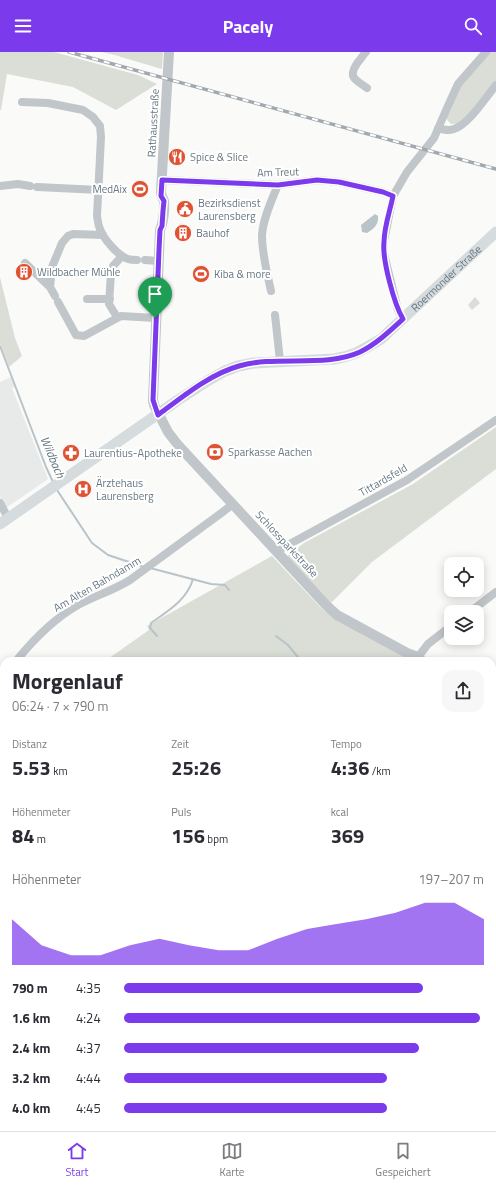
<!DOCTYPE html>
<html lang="de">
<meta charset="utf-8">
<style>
:root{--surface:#fff;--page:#f7f7f7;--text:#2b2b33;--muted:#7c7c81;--line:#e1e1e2;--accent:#7c3aed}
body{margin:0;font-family:"Titillium Web",sans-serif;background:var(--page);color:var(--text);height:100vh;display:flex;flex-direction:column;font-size:15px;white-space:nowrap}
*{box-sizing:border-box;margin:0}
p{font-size:13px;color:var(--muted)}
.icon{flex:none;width:22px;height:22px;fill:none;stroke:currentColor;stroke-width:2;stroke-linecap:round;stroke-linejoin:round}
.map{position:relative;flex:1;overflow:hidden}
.side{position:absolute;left:0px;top:605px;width:496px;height:474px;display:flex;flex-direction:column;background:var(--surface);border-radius:12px 12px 0 0;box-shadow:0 2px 10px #0003}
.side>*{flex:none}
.controls{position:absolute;left:444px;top:505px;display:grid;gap:8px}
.controls a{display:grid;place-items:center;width:40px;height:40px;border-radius:8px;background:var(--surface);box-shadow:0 2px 10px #0003;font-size:20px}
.pin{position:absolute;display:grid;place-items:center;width:34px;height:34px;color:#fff;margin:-41px -17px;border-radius:50% 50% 50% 0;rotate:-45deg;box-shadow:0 0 4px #0007}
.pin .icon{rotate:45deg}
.round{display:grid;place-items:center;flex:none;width:42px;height:42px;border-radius:12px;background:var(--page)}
.overview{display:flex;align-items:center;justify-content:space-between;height:68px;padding:0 12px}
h1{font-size:22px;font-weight:700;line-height:30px}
.metrics{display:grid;grid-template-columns:repeat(3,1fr);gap:6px;height:68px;padding:4px 12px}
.metrics div{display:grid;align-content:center}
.metrics b{font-size:20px;font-weight:700}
.metrics small{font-size:11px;font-weight:400}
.metrics p{font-size:11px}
.chart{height:112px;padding:8px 12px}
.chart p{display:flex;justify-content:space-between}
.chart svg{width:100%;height:72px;margin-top:4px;fill:var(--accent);opacity:.7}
ul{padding:0 12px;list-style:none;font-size:13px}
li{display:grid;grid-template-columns:64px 48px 1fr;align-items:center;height:30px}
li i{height:10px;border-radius:5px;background:var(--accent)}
header{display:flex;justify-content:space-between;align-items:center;height:52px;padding:0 12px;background:var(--accent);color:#fff;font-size:18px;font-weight:700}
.menu{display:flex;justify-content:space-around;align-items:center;height:56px;border-top:1px solid var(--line);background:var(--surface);font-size:11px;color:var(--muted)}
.menu a{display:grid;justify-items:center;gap:2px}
.menu .current{color:var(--accent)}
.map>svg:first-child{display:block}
</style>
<header><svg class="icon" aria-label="menu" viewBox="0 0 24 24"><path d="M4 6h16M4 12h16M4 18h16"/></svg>Pacely<svg class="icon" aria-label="search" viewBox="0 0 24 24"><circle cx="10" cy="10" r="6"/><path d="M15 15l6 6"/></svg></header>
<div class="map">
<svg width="496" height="1079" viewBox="0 0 496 1079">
<rect width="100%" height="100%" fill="#fafaf8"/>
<path fill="#e8e9e9" d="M11,325L15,335L12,336L48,427L6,456L0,444V330Z"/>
<path fill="#daded7" d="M0,0H54L138,23L157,32L116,58L73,35L7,22L1,58H0Z
M102,0H163L162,17L121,5L119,4Z
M489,0H496V28L471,59L457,72H451L448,69L446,65L461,33Z
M0,225L15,286L22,304L9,315L0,291Z
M475,245L480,251L472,258L468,253Z
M496,375V417L372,510L330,552L286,505L304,491L413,432Z
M272,504L322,557L335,566L414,609H105L149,578L147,574Z
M0,663L4,665V766L0,768Z
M492,1058H496V1079H415L414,1075H492Z
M103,1075H371L367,1079H101Z"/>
<path fill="#b8c4c8" d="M375,162L378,164C379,172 374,177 367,181L362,180L361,173Z
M181,1075H428L430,1079H180Z"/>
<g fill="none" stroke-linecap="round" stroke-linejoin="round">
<path stroke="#b8c4c8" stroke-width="2" d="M0,294L46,415L53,430
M57,438L92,491L108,503L144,515
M150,516L211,532L225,533L229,538
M157,584L150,576L151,571C168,559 187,548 193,527
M276,584L288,593L301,609
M439,1075L440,1079"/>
<path stroke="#c1c6ca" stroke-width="8" d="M366,0C363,3 361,7 358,10C347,26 355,27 367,36
M22,50L48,51L83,58L93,65L100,74L101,85L97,164C98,169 98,173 100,177C103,186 118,204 128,207C131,208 134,208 137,208
M438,76C444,78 448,79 454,77C469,72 486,45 496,33
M162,128L278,133L317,128L339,130L383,140L393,144
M0,134L18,132L30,134
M37,135L99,138
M145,208L158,209
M25,211L50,235L55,244
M50,235L52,215L62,191L68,184L73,182L103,183
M271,239C267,221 262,202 262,183C263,167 272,147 278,133
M87,247H110
M58,250L76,283L84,284L121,264L155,266
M275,263L280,309
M117,265L109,252L111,221L113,214L122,204
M403,267L398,258L384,202V189L393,144L407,120L434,86L447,56L458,32L486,0
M0,451L8,466
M277,499L407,428L496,368
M470,560L496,540
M418,605L428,592L451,574
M16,609C34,587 53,567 78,553C95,544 114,538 130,528L220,462L233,452
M0,638L4,630
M492,720L496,740
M0,773L4,772
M492,843L496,841
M492,873L496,882
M492,1050H496"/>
<path stroke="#c1c6ca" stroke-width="10" d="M169,0L161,140C161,144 163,146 164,149C165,157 163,172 160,178L153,348L154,353L168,380L178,393L326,553L337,563L407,601L418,605L422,609
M492,678L496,681"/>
<path stroke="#d6dcde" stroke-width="11" id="s1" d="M0,472L178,348L209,328L225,319L238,314L254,311L334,307C354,304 364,297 381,287L496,180"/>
<defs>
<path id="rail" d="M69,0L496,117"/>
</defs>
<use href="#rail" stroke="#a1a9ae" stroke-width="3.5"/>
<use href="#rail" stroke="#fff" stroke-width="2" stroke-dasharray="6" stroke-linecap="butt"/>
</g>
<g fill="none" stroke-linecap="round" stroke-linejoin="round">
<defs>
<path id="route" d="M162,128L278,133L317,128L339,130L383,140L393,144C390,159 384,175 384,190C382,207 394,252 403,267C390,279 376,292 360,300C325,316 277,303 239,314C210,322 182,345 158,363L153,348L159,198L160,178L162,174L163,159L164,149L161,144Z"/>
</defs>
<use href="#route" stroke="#fff" stroke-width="8"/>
<use href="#route" stroke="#7c3aed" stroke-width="5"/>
</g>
<defs>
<symbol id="restaurant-disc" viewBox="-11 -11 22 22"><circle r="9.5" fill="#de5333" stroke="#fff"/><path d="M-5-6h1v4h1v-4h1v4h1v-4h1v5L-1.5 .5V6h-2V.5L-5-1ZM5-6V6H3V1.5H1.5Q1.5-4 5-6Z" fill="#fff"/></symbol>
<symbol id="stadium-disc" viewBox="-11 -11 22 22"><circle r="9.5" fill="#de5333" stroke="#fff"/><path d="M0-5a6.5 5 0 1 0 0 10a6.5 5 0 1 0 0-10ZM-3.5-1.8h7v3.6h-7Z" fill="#fff"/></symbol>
<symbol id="civic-disc" viewBox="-11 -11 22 22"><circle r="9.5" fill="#de5333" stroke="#fff"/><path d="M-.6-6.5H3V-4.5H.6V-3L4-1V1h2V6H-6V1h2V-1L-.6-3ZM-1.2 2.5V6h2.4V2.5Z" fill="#fff"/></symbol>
<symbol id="building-disc" viewBox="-11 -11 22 22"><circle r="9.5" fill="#de5333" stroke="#fff"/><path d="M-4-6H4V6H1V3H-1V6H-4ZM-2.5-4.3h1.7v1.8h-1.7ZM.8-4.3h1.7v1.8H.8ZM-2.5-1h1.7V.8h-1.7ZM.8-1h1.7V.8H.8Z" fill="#fff"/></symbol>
<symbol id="bank-disc" viewBox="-11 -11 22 22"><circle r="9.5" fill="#de5333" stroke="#fff"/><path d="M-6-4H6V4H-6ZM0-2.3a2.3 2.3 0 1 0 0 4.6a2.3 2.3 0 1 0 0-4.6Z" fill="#fff"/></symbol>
<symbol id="pharmacy-disc" viewBox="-11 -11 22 22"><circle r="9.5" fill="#de5333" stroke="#fff"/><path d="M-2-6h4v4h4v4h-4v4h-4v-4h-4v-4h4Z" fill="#fff"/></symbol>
<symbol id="hospital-disc" viewBox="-11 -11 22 22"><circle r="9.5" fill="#de5333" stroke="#fff"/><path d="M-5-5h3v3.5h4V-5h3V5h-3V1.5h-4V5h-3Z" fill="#fff"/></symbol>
</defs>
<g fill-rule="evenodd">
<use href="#restaurant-disc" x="167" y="95" width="20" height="20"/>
<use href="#stadium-disc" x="130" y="127" width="20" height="20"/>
<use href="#civic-disc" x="175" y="147" width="20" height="20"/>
<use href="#building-disc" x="173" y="171" width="20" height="20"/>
<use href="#building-disc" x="14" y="210" width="20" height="20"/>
<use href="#stadium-disc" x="191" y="212" width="20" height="20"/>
<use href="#bank-disc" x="205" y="390" width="20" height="20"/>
<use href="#pharmacy-disc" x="61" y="391" width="20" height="20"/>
<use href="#hospital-disc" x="73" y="427" width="20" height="20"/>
</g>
<g text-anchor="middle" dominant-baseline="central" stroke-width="4" stroke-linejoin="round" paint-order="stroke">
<g font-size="11" fill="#667782" stroke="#fff">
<text transform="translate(153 71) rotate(-87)">Rathausstraße</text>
<text transform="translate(278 120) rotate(-2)">Am Treut</text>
<text stroke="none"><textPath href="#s1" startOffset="523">Roermonder Straße</textPath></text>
<text transform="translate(383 428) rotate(-30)">Tittardsfeld</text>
<text transform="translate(287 492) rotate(47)">Schlossparkstraße</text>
<text transform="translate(97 532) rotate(-30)">Am Alten Bahndamm</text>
</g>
<g font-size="11" fill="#667782" stroke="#fff" text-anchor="start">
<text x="190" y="105">Spice &amp; Slice</text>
<text x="127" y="137" text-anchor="end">MedAix</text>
<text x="198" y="151">Bezirksdienst<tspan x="198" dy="13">Laurensberg</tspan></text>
<text x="196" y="181">Bauhof</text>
<text x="37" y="220">Wildbacher Mühle</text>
<text x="214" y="222">Kiba &amp; more</text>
<text x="228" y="400">Sparkasse Aachen</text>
<text x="84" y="401">Laurentius-Apotheke</text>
<text x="96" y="431">Ärztehaus<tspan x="96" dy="13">Laurensberg</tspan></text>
</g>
<g font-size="12" font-style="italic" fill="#60757c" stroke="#fff">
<text transform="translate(53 405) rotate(67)">Wildbach</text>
</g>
</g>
</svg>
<div class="controls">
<a><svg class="icon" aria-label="locate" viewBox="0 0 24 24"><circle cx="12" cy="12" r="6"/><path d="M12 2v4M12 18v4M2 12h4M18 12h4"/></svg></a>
<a><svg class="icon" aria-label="layers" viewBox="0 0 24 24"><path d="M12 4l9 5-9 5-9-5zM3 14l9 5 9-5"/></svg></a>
</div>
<div class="pin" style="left:155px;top:266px;background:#1e9e55"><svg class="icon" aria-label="arrive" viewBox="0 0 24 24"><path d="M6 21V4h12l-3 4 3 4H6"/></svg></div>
<section class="side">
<div class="overview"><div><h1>Morgenlauf</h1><p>06:24 · 7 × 790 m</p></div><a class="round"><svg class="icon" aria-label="share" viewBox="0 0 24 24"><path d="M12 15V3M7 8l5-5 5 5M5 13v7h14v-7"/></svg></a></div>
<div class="metrics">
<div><p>Distanz</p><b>5.53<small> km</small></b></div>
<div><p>Zeit</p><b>25:26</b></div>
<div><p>Tempo</p><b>4:36<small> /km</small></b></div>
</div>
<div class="metrics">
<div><p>Höhenmeter</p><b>84<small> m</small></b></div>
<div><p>Puls</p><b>156<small> bpm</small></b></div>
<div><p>kcal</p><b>369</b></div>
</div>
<div class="chart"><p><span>Höhenmeter</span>197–207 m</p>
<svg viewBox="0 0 160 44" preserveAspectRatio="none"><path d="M0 44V16L10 32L20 38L30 38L40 32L50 28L60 32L70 35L80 35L90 28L100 22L110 19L120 16L130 12L140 6L150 6L160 16V44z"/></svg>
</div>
<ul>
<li><b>790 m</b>4:35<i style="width:83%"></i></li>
<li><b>1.6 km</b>4:24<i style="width:99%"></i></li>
<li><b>2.4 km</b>4:37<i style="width:82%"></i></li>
<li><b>3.2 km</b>4:44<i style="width:73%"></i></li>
<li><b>4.0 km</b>4:45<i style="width:73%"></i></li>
</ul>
</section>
</div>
<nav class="menu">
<a class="current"><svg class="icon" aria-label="home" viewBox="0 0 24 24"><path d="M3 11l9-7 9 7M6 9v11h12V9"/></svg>Start</a>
<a><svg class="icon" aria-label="map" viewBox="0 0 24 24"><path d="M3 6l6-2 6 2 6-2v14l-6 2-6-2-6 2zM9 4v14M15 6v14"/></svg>Karte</a>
<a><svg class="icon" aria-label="saved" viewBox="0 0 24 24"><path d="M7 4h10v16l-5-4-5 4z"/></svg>Gespeichert</a>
</nav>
